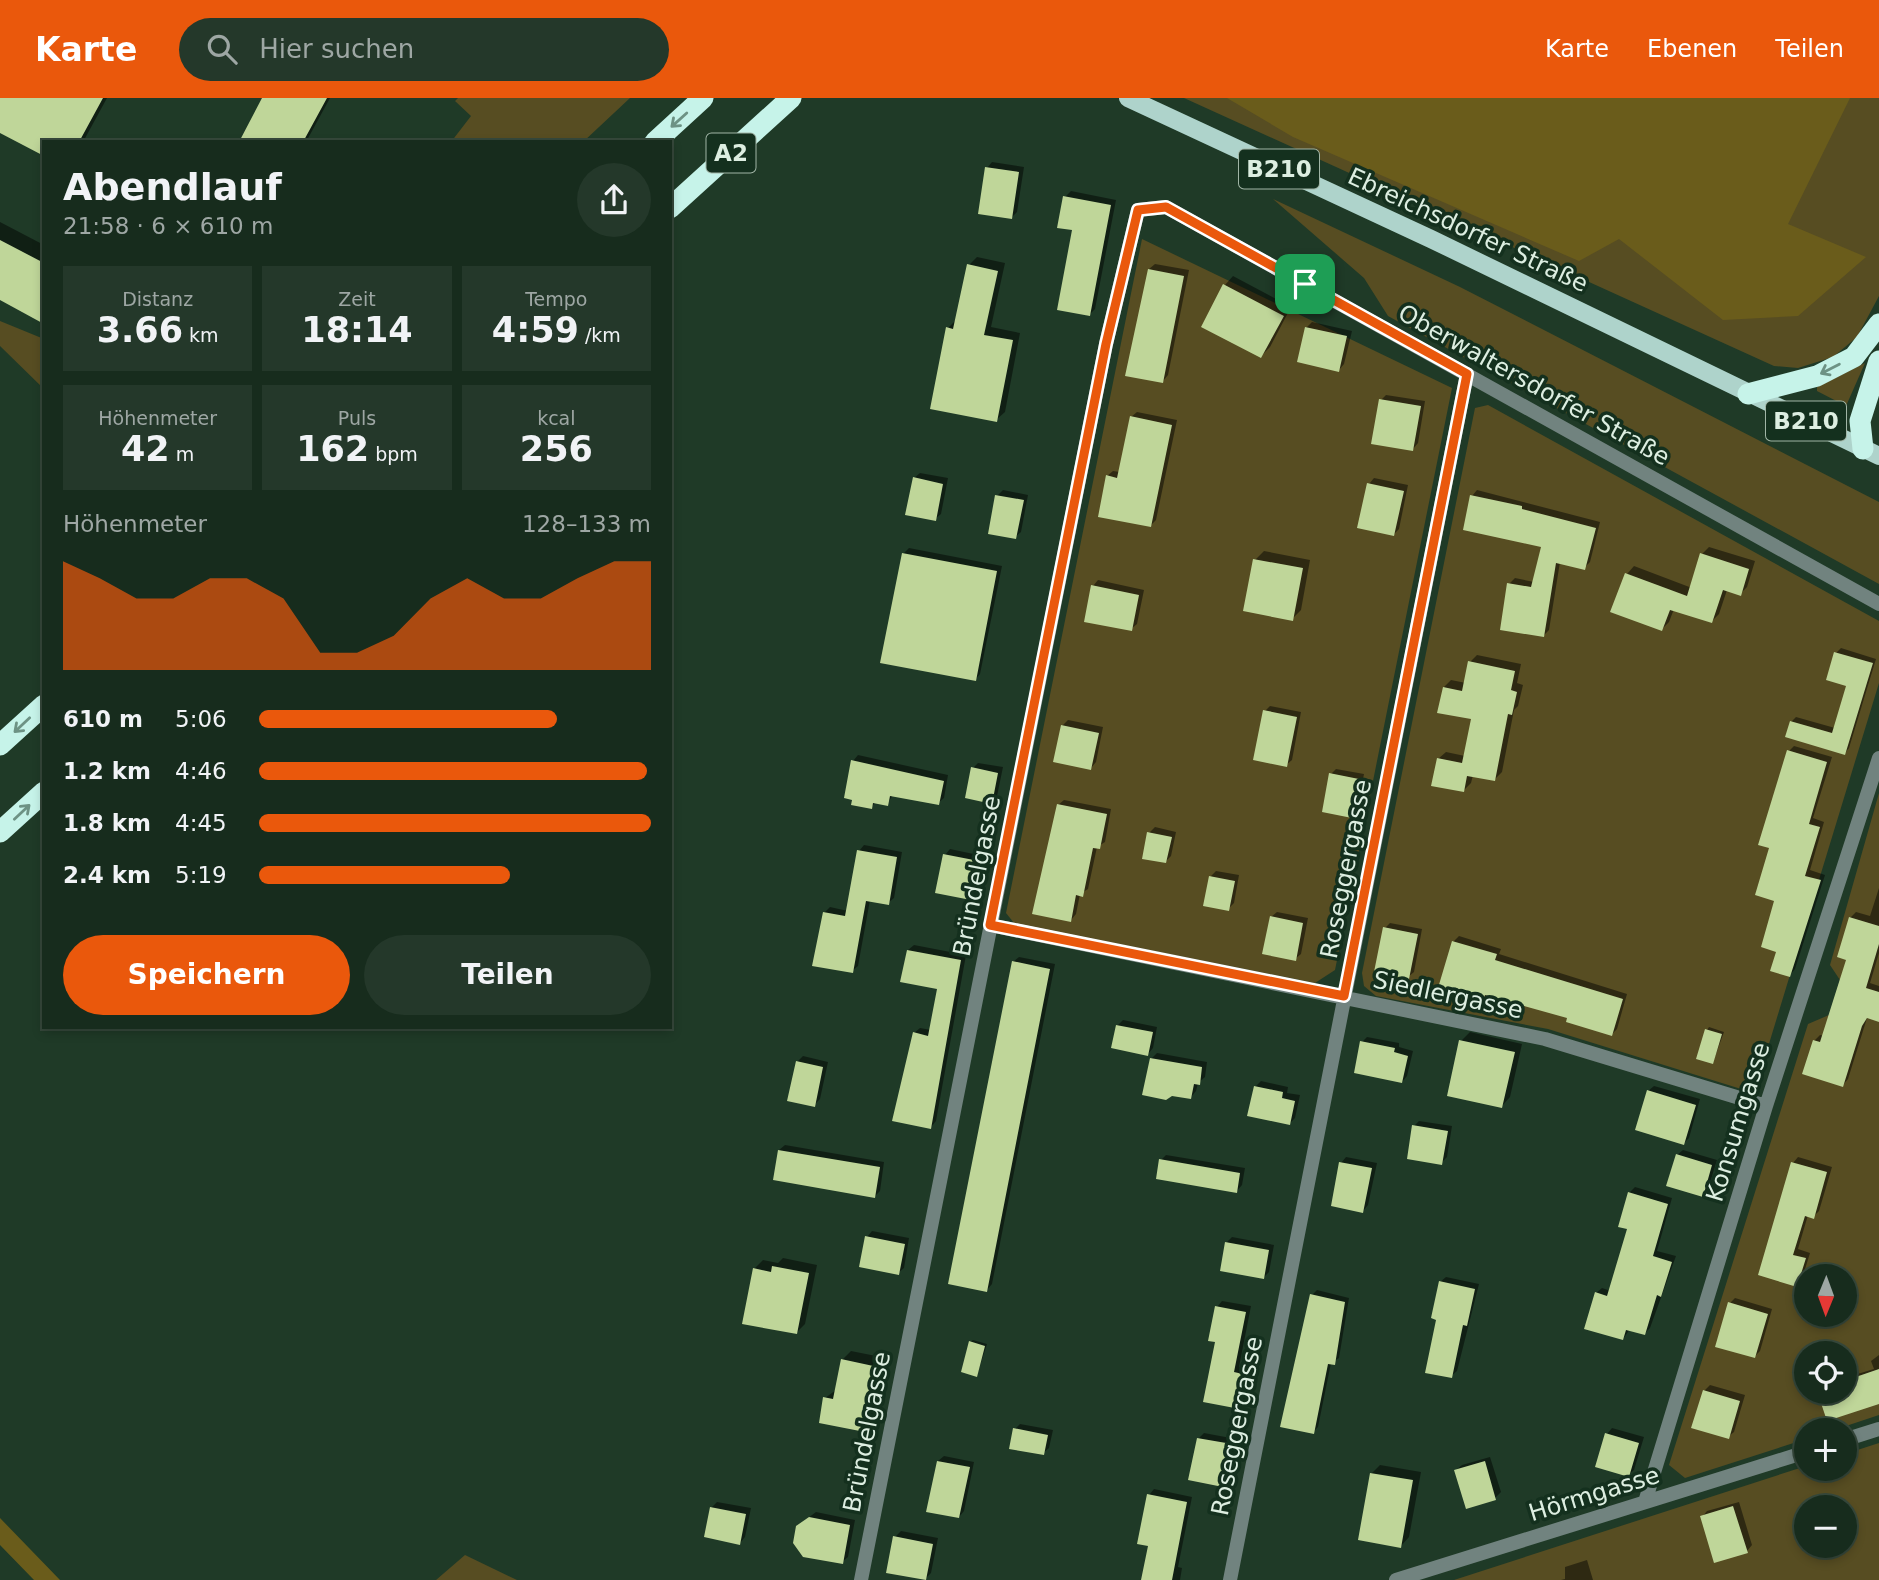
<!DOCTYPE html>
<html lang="de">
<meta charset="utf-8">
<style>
:root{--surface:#172c1d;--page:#24382a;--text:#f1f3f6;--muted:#9ea7a4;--line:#36483b;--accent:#ea580c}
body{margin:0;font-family:"DejaVu Sans",sans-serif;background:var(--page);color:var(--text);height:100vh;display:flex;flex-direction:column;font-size:26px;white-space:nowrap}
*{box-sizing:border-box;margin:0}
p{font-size:23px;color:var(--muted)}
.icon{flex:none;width:38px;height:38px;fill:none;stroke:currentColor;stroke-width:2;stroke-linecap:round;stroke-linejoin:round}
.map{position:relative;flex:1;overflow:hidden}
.panel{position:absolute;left:42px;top:42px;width:630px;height:889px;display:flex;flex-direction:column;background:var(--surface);border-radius:0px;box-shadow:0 4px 10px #0003,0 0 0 2px var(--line)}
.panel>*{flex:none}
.needle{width:46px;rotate:181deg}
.tools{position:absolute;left:1794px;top:1166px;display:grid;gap:14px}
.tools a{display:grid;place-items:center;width:63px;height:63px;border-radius:50%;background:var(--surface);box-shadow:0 4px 10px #0003,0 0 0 2px var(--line);font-size:35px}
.pin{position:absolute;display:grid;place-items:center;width:60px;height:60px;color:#fff;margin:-30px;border-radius:14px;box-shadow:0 4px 10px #0006}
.round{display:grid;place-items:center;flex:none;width:74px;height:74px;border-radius:37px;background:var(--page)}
.head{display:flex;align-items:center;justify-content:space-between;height:119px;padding:0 21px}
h1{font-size:38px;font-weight:800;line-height:52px}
.metrics{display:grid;grid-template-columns:repeat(3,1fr);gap:10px;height:119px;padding:7px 21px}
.metrics div{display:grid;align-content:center;border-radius:0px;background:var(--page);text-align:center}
.metrics b{font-size:35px;font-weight:800}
.metrics small{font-size:19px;font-weight:400}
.metrics p{font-size:19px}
.chart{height:196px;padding:14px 21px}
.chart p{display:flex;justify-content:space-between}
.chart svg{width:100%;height:126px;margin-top:7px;fill:var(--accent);opacity:.7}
.button{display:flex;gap:14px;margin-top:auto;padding:14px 21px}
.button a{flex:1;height:80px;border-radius:42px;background:var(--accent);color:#fff;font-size:28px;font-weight:800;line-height:80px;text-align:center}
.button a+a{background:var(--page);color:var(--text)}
ul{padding:0 21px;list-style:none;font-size:23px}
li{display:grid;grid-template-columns:112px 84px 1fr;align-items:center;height:52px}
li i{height:18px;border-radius:9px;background:var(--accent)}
header{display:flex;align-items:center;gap:42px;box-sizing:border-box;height:98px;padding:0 35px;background:var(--accent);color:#fff}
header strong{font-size:33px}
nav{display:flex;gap:38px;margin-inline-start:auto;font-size:24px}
.search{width:490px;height:63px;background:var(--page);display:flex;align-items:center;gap:18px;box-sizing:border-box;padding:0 24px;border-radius:38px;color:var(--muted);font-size:26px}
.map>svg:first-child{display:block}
</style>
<header>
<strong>Karte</strong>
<div class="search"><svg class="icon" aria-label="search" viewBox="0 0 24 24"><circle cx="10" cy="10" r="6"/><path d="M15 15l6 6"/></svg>Hier suchen</div>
<nav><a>Karte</a><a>Ebenen</a><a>Teilen</a></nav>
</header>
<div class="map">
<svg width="1879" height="1482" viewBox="0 0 1879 1482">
<rect width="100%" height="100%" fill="#1f3a27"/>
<path fill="#574d22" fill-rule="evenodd" d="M458,0H630L583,44H451L471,18L455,3Z
M1184,0H1879V198L1857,239L1833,259L1798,270L1774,268Z
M1273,101L1460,189L1879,404V486L1388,218L1364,180Z
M1142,141L1452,290L1335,872L1315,885L1014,825L1006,815Z
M0,223L44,241V291L0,248Z
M1865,265L1846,308L1817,293V289Z
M1488,307L1879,523V585L1754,995L1548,931L1376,898L1364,888L1362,875L1475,310Z
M1879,695V1317L1834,1332H1806V1341L1685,1380L1669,1367L1808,926L1829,917L1840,882L1830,867ZM1806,1178H1844V1216H1806ZM1806,1255H1844V1293H1806Z
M1879,1345V1482H1454L1806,1368L1844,1370L1845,1356ZM1806,1409H1844V1447H1806Z
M465,1457L517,1482H436Z"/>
<path fill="#6a5c1b" d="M1227,0H1850L1788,126L1866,159L1798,218L1723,222L1619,141L1579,163L1293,39Z
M0,1420L60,1482H34L0,1447Z"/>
<path fill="#0007" d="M0,0H107L83,44H44L0,33Z
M264,0H330L306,44H241Z
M992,64L1024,69L1017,114L1012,119L987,70Z
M1071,93L1116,102L1095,211L1090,216L1065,99Z
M0,124L44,147V224L0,200Z
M977,159L1005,165L991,229L1020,235L1005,314L996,322L948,230L956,222L969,167Z
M1155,166L1189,172L1168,277L1163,283L1127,277L1149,171Z
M1233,178L1291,209L1270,249L1261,258L1225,187Z
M1312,224L1352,233L1344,266L1339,272L1306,230Z
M1386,297L1425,303L1418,345L1413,351L1381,302Z
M1137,314L1177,322L1156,422L1151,427L1107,378L1113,373L1120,374L1131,319Z
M920,375L948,380L941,416L935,421L914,380Z
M1374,380L1408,387L1399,431L1394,436L1369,386Z
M1003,392L1028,397L1021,434L1015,439L997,398Z
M1477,392L1600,424L1590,464L1584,470L1560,464L1549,532L1543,538L1509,486L1515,480L1534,484L1543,447L1472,398Z
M1709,449L1755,463L1747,489L1740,496L1727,492L1719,516L1712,523L1674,511L1669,524L1662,531L1613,513L1627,476L1634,468L1692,490L1702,456Z
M909,450L1002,468L980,576L975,582L903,456Z
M1264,453L1310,462L1301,512L1292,521L1255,462Z
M1098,482L1144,492L1137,526L1131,531L1093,488Z
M1841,550L1876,561L1849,650L1845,655L1791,624L1796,619L1835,630L1848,587L1836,555Z
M1477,557L1521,566L1517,585L1523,587L1518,608L1514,612L1502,674L1495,681L1473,677L1471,685L1464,692L1438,661L1446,654L1465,658L1473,620L1444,589L1451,582L1466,585L1470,564Z
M1270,608L1301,614L1292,662L1286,667L1265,613Z
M1068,622L1103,629L1096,664L1091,670L1062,628Z
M1794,648L1832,659L1813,720L1824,724L1810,772L1825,777L1795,871L1790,877L1778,853L1771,749L1789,653Z
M858,657L948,677L944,700L938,705L893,697L887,706L876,704L871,709L853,663Z
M978,665L1003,669L997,698L992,704L973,670Z
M1336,671L1364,676L1357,712L1351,718L1331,676Z
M1064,702L1111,711L1105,744L1097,749L1088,791L1080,796L1076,816L1071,822L1058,707Z
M1155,729L1176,734L1171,758L1166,763L1149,735Z
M864,747L902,754L894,800L888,805L870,802L858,868L852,873L824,815L830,809L848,813L859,753Z
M950,751L983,758L976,795L970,801L945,757Z
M1216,773L1239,777L1234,805L1228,811L1211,778Z
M1879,790V855L1870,885L1879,888V921L1867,920L1848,981L1843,987L1814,943L1820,937L1824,938L1848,861L1850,820L1856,814L1870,818Z
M1277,814L1308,820L1301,856L1295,861L1271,819Z
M1390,825L1422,831L1414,874L1408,879L1385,830Z
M1459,838L1501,851L1499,856L1627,896L1617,931L1612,936L1569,919L1488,896L1482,901L1453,844Z
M914,847L966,857L936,1023L931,1029L914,935L920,930L931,932L939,890L908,852Z
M1019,859L1055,866L992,1186L987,1192L1013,864Z
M1123,922L1157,929L1153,950L1148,956L1117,928Z
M1709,929L1724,934L1713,964L1707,932Z
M1470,934L1522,946L1510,999L1502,1008L1461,943Z
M1367,939L1399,945V949L1413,953L1407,978L1402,984L1362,944Z
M1157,955L1207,964L1205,979L1198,985L1196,993L1191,999L1151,961Z
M803,958L828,964L820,1001L814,1007L797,964Z
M1261,983L1288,989L1287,995L1300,997L1295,1020L1290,1025L1255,989Z
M1654,988L1700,1001L1689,1040L1684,1045L1648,993Z
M1419,1023L1452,1028L1447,1059L1441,1065L1414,1028Z
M785,1047L884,1064L880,1093L875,1098L779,1052Z
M1683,1052L1717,1062L1708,1091L1702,1097L1677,1057Z
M1166,1057L1245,1070L1242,1087L1237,1093L1161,1062Z
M1346,1059L1377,1065L1368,1107L1363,1113L1341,1065Z
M1798,1059L1832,1069L1819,1113L1813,1119L1808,1117L1798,1151L1810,1155L1802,1181L1797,1187L1760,1176L1793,1065Z
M1635,1089L1672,1100L1657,1153L1676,1158L1650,1230L1644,1236L1630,1231L1623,1241L1596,1195L1602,1190L1611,1193L1629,1130V1095Z
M872,1133L909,1140L904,1170L898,1175L867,1139Z
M1232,1139L1274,1147L1269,1174L1263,1180L1227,1144Z
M783,1160L817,1167L805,1226L796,1235L754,1171L763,1162L778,1165Z
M1446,1179L1479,1186L1457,1273L1451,1278L1439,1220L1440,1184Z
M1317,1192L1349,1200L1339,1260L1331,1265L1318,1329L1313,1334L1312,1197Z
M1735,1200L1772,1211L1760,1253L1754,1259L1730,1205Z
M1222,1203L1251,1208L1239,1269L1251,1271L1245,1303L1239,1309L1217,1242V1209Z
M973,1242L987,1246L977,1277L970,1244Z
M851,1253L886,1260L874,1323L865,1332L825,1300L836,1292L842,1262Z
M1879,1257V1304L1844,1293V1280L1874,1271L1871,1263Z
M1710,1287L1745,1297L1734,1334L1728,1339L1704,1293Z
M1020,1326L1053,1332L1049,1350L1043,1355L1015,1331Z
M1612,1330L1644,1339L1634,1372L1628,1377L1607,1336Z
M1204,1335L1236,1341L1228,1382L1223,1387L1199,1340Z
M944,1358L974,1364L964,1413L959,1419L938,1363Z
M1490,1359L1501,1394L1495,1400L1456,1372L1462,1367Z
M1380,1367L1421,1374L1409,1439L1401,1448L1371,1376Z
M1154,1391L1192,1399L1178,1469L1182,1470L1180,1482H1143L1150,1447L1149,1397Z
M717,1404L751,1410L745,1439L740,1445L711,1410Z
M1739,1404L1752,1447L1747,1453L1702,1419L1707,1413Z
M816,1414L855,1422L848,1459L842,1464L804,1423Z
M901,1433L938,1440L931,1475L925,1481L895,1439Z
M1587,1462L1593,1482H1561L1565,1481V1469Z"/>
<path fill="#bfd699" d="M0,0H103L79,44H44V58L0,35Z
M262,0H327L303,44H239Z
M985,69L1019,74L1012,121L978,116Z
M1063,98L1111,107L1090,218L1057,212L1072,132L1057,130Z
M0,142L44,165V226L0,202Z
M967,166L998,173L984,237L1013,242L997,324L930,311L946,229L953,231Z
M1148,171L1184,178L1163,285L1125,278Z
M1223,186L1284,218L1261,260L1201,229Z
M1305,229L1347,238L1339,274L1297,264Z
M1379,301L1421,308L1413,353L1371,346Z
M1130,318L1172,327L1151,429L1098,419L1106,377L1117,380Z
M913,379L943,386L936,423L905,417Z
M1367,385L1404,393L1394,438L1357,430Z
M995,397L1024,402L1016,441L988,436Z
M1470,397L1522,408V411L1596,430L1585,472L1556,465L1544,539L1500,532L1507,485L1531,489L1541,449L1463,432Z
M902,455L997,473L976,583L880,565Z
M1700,455L1749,471L1741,498L1723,492L1712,525L1670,512L1662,533L1610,514L1625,475L1687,498Z
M1253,461L1303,470L1293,523L1243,513Z
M1091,487L1139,497L1132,533L1084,524Z
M1834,554L1873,565L1845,657L1785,639L1790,623L1832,635L1846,588L1826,582Z
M1468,563L1515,573L1511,592L1517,594L1512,617L1508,616L1495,683L1467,678L1464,694L1431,688L1437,660L1462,665L1471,621L1437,615L1443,589L1462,593Z
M1263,612L1297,619L1287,669L1253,662Z
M1061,627L1099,635L1091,672L1053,664Z
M1787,652L1827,664L1809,726L1820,729L1805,778L1821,782L1790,879L1770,873L1776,854L1761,849L1774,803L1755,797L1769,750L1758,747Z
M851,662L944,683L939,707L890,698L888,708L873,705L872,711L851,707L852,702L844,700Z
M971,669L998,675L992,706L965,700Z
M1329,675L1359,681L1352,720L1322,714Z
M1057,706L1107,716L1100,751L1093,750L1083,799L1076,797L1071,824L1032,816Z
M1147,734L1172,739L1166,765L1142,761Z
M857,752L897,759L889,807L866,803L853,875L812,868L823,814L845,818Z
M943,756L979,763L971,802L935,795Z
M1209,778L1235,783L1229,813L1203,808Z
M1270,818L1303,825L1296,863L1262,856Z
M1849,819L1879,828V846L1866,890L1879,894V924L1867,920L1862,928L1843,989L1802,976L1813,942L1820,944L1846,862L1837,859Z
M1383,829L1418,836L1409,881L1374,874Z
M1452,843L1497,856L1495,862L1623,901L1612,938L1566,924L1567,920L1485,897L1483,903L1438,890Z
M907,852L961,862L931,1031L892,1023L913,934L928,938L937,891L900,884Z
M1012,863L1050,871L987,1194L948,1186Z
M1116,927L1153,934L1148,958L1111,950Z
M1705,931L1722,936L1713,966L1696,961Z
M1459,942L1515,954L1502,1010L1447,998Z
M1360,943L1395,950L1394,954L1408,958L1402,985L1354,975Z
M1150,960L1202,969L1200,987L1194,986L1191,1001L1172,998L1166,1002L1142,997Z
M796,963L823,969L815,1009L787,1003Z
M1254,988L1283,994L1282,1000L1295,1003L1290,1027L1247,1018Z
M1647,992L1696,1007L1684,1047L1635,1032Z
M1412,1027L1448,1033L1442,1067L1407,1061Z
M778,1052L880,1069L875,1100L773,1082Z
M1676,1056L1712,1067L1703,1099L1666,1088Z
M1159,1061L1240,1075L1237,1095L1156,1081Z
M1339,1064L1372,1070L1363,1115L1331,1108Z
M1791,1064L1827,1074L1814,1121L1805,1118L1793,1157L1806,1160L1797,1189L1758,1177Z
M1628,1094L1668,1106L1653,1158L1672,1164L1661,1199L1657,1197L1645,1237L1626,1232L1623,1242L1584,1231L1595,1194L1607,1198L1627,1131L1618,1129Z
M865,1138L905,1146L899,1177L859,1169Z
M1225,1144L1269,1152L1264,1181L1220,1173Z
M772,1168L809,1175L797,1236L742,1226L753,1170L771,1174Z
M1439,1183L1475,1191L1467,1228L1463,1227L1452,1280L1425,1275L1436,1222L1431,1220Z
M1310,1196L1345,1204L1335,1267L1328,1266L1314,1336L1280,1329Z
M1728,1204L1768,1216L1755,1260L1715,1249Z
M1215,1208L1246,1214L1234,1274L1247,1277L1240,1311L1203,1304L1215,1244L1208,1243Z
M969,1243L985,1248L977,1279L961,1274Z
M841,1261L878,1269L865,1334L819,1325L823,1299L833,1301Z
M1879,1271V1306L1827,1323L1817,1293H1844V1283Z
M1703,1292L1740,1303L1729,1341L1691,1330Z
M1013,1330L1048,1337L1044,1357L1009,1351Z
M1605,1335L1639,1345L1629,1379L1595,1369Z
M1197,1340L1232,1346L1223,1389L1188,1382Z
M937,1363L970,1369L959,1420L926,1414Z
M1485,1363L1496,1402L1466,1411L1454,1372Z
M1370,1375L1413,1382L1401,1450L1358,1442Z
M1147,1396L1187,1404L1172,1482H1141L1148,1448L1137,1446Z
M1733,1408L1748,1455L1714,1465L1700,1418Z
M710,1409L746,1416L740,1447L704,1439Z
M809,1419L850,1427L843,1466L803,1459L793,1445L796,1428Z
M893,1438L933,1446L926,1482L886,1475Z"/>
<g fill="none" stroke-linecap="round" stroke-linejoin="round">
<path stroke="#71837f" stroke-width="14" d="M990,827L1545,941L1766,1008
M1844,1342L1879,1331
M1645,1404L1766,1008L1879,660
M861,1482L1106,246L1138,112L1166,109L1879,506
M1230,1482L1467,276
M1396,1482L1806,1354"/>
<path stroke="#aed3cb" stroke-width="18" d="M1128,0L1431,141L1879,358"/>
<path stroke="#c6f3e9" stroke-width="21" d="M655,44L703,0
M670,110L791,0
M1748,296L1817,278L1854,259L1879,226
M1863,351L1860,323L1879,263
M0,647L44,607
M0,734L44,694"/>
</g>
<defs><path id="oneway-shaft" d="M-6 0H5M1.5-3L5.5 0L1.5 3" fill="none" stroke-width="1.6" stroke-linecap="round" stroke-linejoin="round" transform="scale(1.75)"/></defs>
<g stroke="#6d9284">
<use href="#oneway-shaft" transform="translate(679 22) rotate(138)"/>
<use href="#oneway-shaft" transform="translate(1830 271) rotate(153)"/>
<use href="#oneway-shaft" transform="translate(22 627) rotate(137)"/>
<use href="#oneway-shaft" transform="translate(22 714) rotate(-43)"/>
</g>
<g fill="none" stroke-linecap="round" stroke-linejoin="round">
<defs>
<path id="route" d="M1166,109L1467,276L1344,898L990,827L1106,246L1138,112Z"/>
</defs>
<use href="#route" stroke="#fff" stroke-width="14"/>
<use href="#route" stroke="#ea580c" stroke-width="9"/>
</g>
<g text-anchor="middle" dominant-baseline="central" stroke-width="7" stroke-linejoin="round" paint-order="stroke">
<g fill="#14301e" stroke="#a1b5a6" stroke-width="2">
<rect x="706.5" y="35.5" width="49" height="39" rx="5"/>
<rect x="1239" y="51.5" width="80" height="39" rx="5"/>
<rect x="1766" y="303.5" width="80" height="39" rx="5"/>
</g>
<g font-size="23" font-weight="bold" fill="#ddeee1">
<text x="731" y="55">A2</text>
<text x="1279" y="71">B210</text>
<text x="1806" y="323">B210</text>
</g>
<g font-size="24" fill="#ddeee1" stroke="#14301e">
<text transform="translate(1468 132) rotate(25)">Ebreichsdorfer Straße</text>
<text transform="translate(1534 287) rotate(29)">Oberwaltersdorfer Straße</text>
<text transform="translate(1346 771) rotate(-79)">Roseggergasse</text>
<text transform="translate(977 778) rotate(-79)">Bründelgasse</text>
<text transform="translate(1448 897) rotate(12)">Siedlergasse</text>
<text transform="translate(1738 1024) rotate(-73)">Konsumgasse</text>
<text transform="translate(1237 1328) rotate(-79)">Roseggergasse</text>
<text transform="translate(867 1334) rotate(-79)">Bründelgasse</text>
<text transform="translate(1594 1396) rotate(-17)">Hörmgasse</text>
</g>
</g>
</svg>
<div class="tools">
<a><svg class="needle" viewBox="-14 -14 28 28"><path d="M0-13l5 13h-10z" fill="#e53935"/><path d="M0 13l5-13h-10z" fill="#9ea7a4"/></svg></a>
<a><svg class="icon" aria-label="locate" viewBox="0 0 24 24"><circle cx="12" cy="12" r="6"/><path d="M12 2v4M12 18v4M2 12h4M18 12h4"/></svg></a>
<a>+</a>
<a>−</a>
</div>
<div class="pin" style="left:1305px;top:186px;background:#1e9e55"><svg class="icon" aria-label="arrive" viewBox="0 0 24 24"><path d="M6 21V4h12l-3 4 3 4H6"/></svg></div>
<section class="panel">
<div class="head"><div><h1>Abendlauf</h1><p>21:58 · 6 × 610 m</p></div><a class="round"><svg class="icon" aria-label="share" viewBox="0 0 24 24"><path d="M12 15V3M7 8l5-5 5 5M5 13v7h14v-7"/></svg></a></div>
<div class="metrics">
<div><p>Distanz</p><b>3.66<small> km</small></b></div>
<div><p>Zeit</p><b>18:14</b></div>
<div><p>Tempo</p><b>4:59<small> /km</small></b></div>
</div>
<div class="metrics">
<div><p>Höhenmeter</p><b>42<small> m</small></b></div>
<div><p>Puls</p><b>162<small> bpm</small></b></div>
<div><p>kcal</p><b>256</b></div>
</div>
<div class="chart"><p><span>Höhenmeter</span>128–133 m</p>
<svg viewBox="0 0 160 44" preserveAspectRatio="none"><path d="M0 44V6L10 12L20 19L30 19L40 12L50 12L60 19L70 38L80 38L90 32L100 19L110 12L120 19L130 19L140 12L150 6L160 6V44z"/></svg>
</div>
<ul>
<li><b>610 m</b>5:06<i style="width:76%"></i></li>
<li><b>1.2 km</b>4:46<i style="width:99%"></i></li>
<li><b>1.8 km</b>4:45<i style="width:100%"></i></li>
<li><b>2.4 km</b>5:19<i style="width:64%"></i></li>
</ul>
<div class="button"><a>Speichern</a><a>Teilen</a></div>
</section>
</div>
